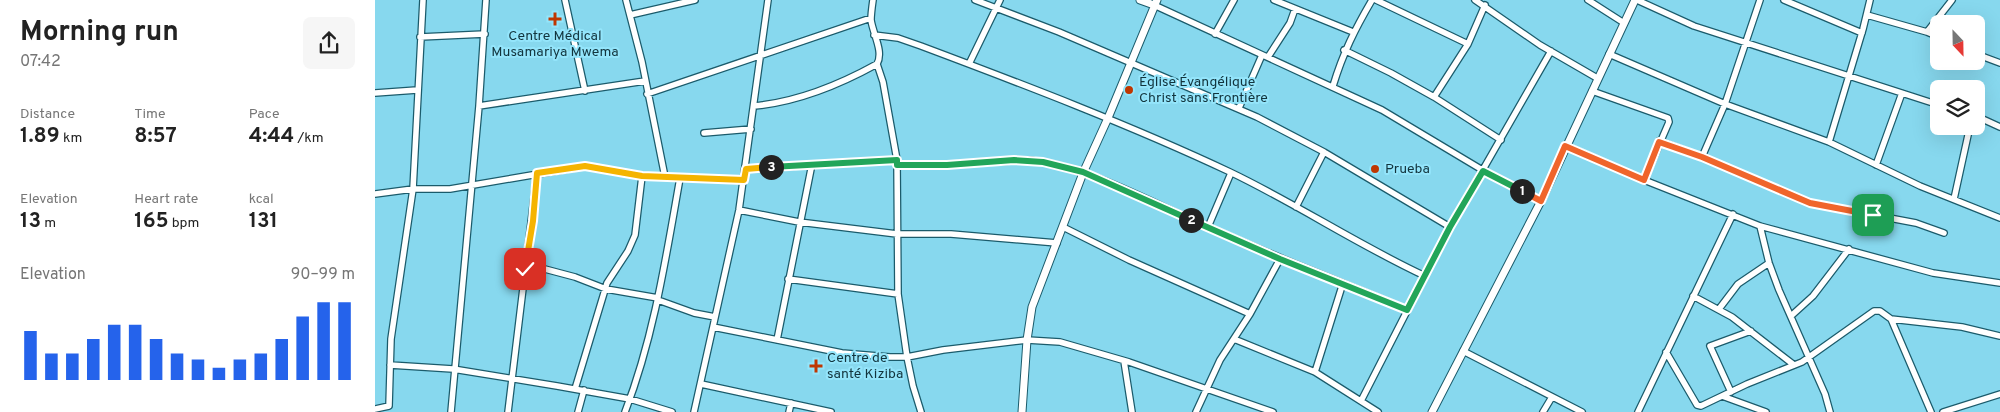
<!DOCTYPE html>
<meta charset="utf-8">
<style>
:root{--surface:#fff;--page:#f6f6f6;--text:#222;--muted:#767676;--accent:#2563eb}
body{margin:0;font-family:Overpass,sans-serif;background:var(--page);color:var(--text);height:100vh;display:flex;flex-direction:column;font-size:19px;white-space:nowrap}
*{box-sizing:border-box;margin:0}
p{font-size:16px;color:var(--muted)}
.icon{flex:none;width:28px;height:28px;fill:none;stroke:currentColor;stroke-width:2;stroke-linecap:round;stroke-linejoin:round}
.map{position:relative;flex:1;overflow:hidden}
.details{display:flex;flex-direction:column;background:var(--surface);width:375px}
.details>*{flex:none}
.needle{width:32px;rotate:158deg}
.buttons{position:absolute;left:1555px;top:15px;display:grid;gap:10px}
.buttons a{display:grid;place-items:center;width:55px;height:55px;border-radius:8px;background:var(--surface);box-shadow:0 5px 20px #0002;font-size:25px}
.pin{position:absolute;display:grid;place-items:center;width:42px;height:42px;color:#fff;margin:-21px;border-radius:10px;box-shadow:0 2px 8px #0006}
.km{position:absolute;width:25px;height:25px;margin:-12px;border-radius:50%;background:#222;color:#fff;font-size:14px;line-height:25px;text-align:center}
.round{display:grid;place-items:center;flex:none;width:52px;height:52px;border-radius:8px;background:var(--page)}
.summary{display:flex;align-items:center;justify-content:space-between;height:85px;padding:0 20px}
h1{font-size:28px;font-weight:700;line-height:38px}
.stats{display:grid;grid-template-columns:repeat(3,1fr);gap:8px;height:85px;padding:5px 20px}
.stats div{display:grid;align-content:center}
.stats b{font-size:21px;font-weight:700}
.stats small{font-size:14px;font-weight:400}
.stats p{font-size:14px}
.chart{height:140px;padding:10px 20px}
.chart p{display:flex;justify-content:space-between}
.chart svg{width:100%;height:90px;margin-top:5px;stroke:var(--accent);stroke-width:6}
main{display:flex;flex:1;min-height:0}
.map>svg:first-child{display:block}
</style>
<main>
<section class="details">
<div class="summary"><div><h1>Morning run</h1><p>07:42</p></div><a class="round"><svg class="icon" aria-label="share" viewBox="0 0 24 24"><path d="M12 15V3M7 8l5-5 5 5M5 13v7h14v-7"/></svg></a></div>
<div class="stats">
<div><p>Distance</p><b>1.89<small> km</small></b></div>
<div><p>Time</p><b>8:57</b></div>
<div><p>Pace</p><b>4:44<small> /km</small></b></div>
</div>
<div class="stats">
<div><p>Elevation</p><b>13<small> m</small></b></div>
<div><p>Heart rate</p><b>165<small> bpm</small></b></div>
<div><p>kcal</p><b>131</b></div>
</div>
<div class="chart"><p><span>Elevation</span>90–99 m</p>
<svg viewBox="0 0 160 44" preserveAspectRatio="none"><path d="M5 44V20M15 44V31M25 44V31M35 44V24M45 44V17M55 44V17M65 44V24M75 44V31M85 44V34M95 44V38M105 44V34M115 44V31M125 44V24M135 44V13M145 44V6M155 44V6"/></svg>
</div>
</section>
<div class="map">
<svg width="1625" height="412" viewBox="0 0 1625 412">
<rect width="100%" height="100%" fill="#87d8ee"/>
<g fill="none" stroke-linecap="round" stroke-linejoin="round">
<defs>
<path id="minor" d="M190,0L210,91
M251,0L267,62L290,177
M498,0C497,7 496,14 496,20C498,34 509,52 502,64L508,82L522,160L523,294L532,357L538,386L546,412
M600,0L684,32L882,117L949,152L1075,227
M899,0L978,32
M1001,0L1093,44
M1100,0L1165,45L1222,78
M1213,0L1249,23
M1262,0L1319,26L1564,105
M1409,0L1487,33
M779,5L1007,110L1109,171L1166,201
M255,15L320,0
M1492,15L1552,32
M840,34L859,0
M499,35L523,38L546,46C650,85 755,125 855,172C922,204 983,245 1050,276
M45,37L110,34
M1564,37L1552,32L1577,0
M969,50L1016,73L1059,97L1126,140
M1234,54L1350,104L1454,142L1545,186L1625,218
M1601,54L1625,63
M893,57L915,23L920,9
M594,64L625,0
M958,86C968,53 980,29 997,0
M1217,91L1293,118L1294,122L1269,180
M0,93L42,90
M272,94L496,18
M1059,97L1093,44L1110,5
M104,106L270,81
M379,106C423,102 464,85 502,64
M864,108L887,55
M1601,116L1625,127
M329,133L376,129
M1284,141L1327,157L1435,203L1541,223L1569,233
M1454,142L1488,29L1495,0
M1191,146L1269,180L1385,226L1558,273L1625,283
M1327,157L1350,104L1385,0
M522,165L547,166L654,160C713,167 774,201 828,225C896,255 964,281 1032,310
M1501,165L1527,93
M371,169L522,160
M0,194L38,189H75L210,166L267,176L369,180
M1579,199L1595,126
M921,207L949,152
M364,210L424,222L522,234H576L682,243
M1385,226L1394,263L1404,290L1450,394L1455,412
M688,227L754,260L875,314
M833,227L856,173
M151,264L200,277L231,289L283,298
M413,279L523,294
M1318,296L1357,317L1419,365
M283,300L319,313L340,317
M1344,309L1363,284L1394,263
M1416,316L1438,296L1474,249
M1516,319L1556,412
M338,327L467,353L515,357H532L568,350L652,340L685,342L754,362L898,412
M859,339L940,372L1003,412
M402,340L437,164
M1088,351L1207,412
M1291,352L1322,405L1326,406L1372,384L1427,362L1499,311H1505L1516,319L1587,327L1625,336
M749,361L757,412
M15,365L78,369L182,386L255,399L297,412
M940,372L968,283
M326,384L456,412
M200,389L232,283L253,251L260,235L267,176
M1356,392L1335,346L1376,331
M1347,396L1391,412
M986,401L1075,227L1176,51
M0,409L14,406L16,339L38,189L48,0
M76,412L104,106L111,0
M133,412L162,173
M203,412L209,390
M250,412C279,337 291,257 305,178
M319,412L364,210L393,0
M414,412L416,403
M821,412L845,360L875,314L905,259
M1168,412L1177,397
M1263,412L1358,214
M1568,412L1625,394"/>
<path id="tertiary" d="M765,0L779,5
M647,412L652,340L657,307L708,173L733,118L782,0
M1057,412L1166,201L1260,0"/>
</defs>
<use href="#minor" stroke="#1b5b6b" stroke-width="8"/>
<use href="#tertiary" stroke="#1b5b6b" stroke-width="9"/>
<use href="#minor" stroke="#fff" stroke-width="5.5"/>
<use href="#tertiary" stroke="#fff" stroke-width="7"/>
</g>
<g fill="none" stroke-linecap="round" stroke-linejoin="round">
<defs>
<path id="split-1" d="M1147,191L1166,201L1190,146L1269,180L1284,142L1327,157L1435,203L1498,215"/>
<path id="split-2" d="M816,220L905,259L1032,310L1075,227L1108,171L1147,191"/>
<path id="split-3" d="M396,167L522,160V165H572L639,160L668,162L708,172L816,220"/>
<path id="split-4" d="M150,269L158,221L162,173L210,166L267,176L369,180L371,169L396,167"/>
</defs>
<use href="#split-1" stroke="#fff" stroke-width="10"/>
<use href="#split-2" stroke="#fff" stroke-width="10"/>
<use href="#split-3" stroke="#fff" stroke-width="10"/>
<use href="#split-4" stroke="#fff" stroke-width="10"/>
<use href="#split-1" stroke="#f0652b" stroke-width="6"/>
<use href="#split-2" stroke="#22a559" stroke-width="6"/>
<use href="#split-3" stroke="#22a559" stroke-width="6"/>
<use href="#split-4" stroke="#f5b400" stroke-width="6"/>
</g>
<g fill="#bf3701" stroke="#94e5fb" stroke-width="2">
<path d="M177.5 11.5h5v5h5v5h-5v5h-5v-5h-5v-5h5z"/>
<circle cx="754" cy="90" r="5"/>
<circle cx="1000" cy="169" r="5"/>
<path d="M438.5 358.5h5v5h5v5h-5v5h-5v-5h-5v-5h5z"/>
</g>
<g text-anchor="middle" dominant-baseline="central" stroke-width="4" stroke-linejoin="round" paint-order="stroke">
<g font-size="14" fill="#12343d" stroke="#94e5fb" text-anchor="start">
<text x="180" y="36" text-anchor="middle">Centre Médical<tspan x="180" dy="16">Musamariya Mwema</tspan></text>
<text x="764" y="82">Église Évangélique<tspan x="764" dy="16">Christ sans Frontière</tspan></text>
<text x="1010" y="169">Prueba</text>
<text x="452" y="358">Centre de<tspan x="452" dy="16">santé Kiziba</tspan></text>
</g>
</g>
</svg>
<div class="buttons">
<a><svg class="needle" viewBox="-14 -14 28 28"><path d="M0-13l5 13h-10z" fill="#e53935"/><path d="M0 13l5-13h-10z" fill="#767676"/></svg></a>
<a><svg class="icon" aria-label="layers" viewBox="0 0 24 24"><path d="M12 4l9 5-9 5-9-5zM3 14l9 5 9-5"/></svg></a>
</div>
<div class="pin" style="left:1498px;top:215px;background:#1e9e55"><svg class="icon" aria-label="arrive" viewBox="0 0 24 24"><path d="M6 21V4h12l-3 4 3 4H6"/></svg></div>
<div class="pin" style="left:150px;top:269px;background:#d93025"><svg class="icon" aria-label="check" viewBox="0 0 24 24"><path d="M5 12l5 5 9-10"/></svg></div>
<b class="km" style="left:1147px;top:191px">1</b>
<b class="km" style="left:816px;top:220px">2</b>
<b class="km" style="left:396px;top:167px">3</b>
</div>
</main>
